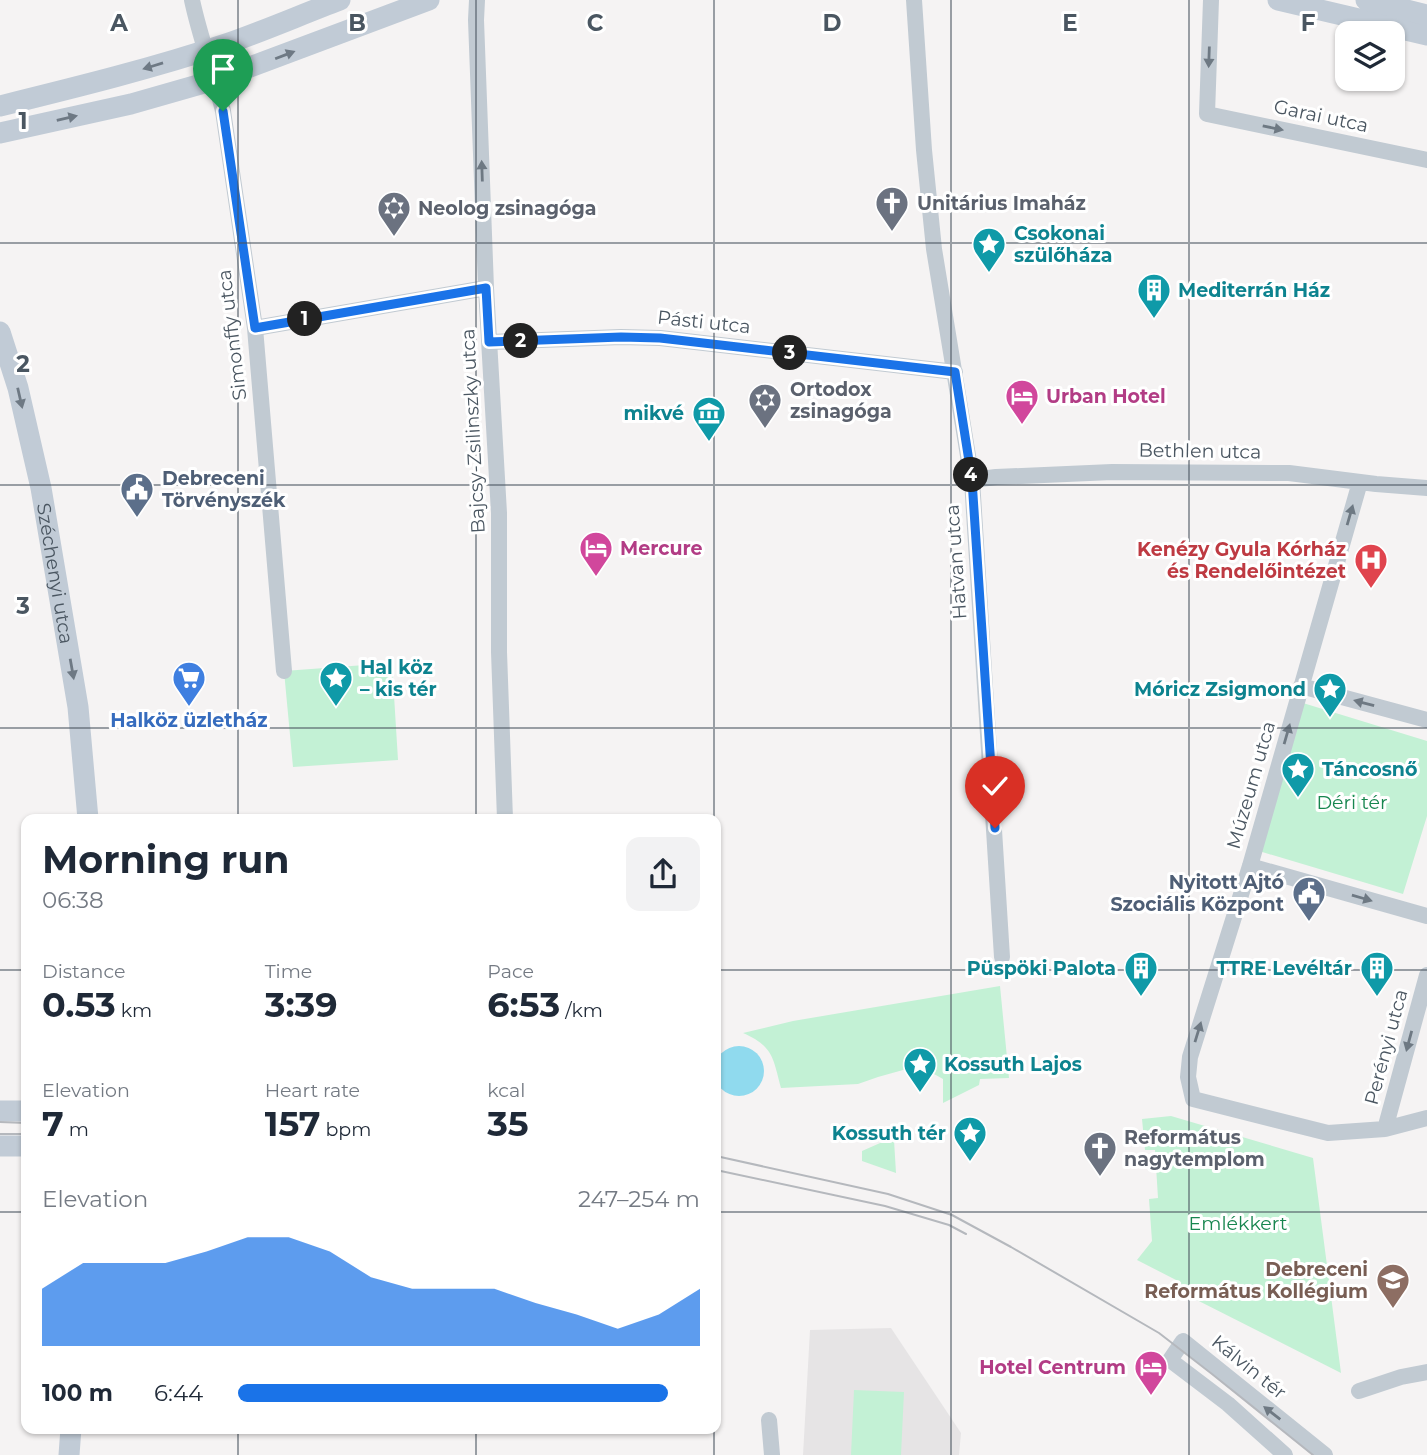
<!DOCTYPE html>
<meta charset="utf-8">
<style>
:root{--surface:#fff;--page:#f2f2f3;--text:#1f2937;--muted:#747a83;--accent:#1a73e8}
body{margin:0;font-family:Montserrat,sans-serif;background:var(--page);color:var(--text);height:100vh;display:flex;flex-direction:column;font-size:26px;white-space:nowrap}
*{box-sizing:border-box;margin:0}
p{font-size:23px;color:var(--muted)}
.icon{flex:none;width:38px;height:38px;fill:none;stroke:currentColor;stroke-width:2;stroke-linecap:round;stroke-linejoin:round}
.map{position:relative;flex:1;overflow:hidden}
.sheet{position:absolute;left:21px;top:814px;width:700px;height:620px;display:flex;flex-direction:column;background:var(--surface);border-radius:14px;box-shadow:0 2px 5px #0004}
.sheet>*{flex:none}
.tools{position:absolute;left:1335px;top:21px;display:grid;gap:14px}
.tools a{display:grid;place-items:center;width:70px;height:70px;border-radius:14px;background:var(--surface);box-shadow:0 2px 5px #0004;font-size:35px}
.pin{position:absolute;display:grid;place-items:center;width:60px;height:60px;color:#fff;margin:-72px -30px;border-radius:50% 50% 50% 0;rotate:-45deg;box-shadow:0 0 7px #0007}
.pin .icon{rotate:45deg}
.km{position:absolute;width:35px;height:35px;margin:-18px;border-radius:50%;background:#222;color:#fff;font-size:19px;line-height:35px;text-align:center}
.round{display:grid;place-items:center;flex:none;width:74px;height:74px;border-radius:14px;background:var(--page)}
.head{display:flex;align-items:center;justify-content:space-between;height:119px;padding:0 21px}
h1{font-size:38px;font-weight:700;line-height:52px}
.metrics{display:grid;grid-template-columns:repeat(3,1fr);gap:10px;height:119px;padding:7px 21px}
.metrics div{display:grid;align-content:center}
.metrics b{font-size:35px;font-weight:700}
.metrics small{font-size:19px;font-weight:400}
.metrics p{font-size:19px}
.chart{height:196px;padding:14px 21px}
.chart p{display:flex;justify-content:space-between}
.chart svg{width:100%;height:126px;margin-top:7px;fill:var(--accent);opacity:.7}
ul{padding:0 21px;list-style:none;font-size:23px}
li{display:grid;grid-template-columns:112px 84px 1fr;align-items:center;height:52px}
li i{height:18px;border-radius:9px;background:var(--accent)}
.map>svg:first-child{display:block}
</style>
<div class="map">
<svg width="1427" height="1455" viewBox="0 0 1427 1455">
<rect width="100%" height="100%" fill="#f5f3f3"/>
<path fill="#e6e4e5" d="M891,1328L961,1433L959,1455H803L810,1330Z"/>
<path fill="#c3f1d5" d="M392,663L398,760L293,767L284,671Z
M1303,703L1427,741V816L1403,894L1259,851Z
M1000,986L1009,1078L980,1079L979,1085L943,1103V1079L916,1064L903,1070L878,1077L858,1084L781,1088C773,1058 773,1046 743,1033L793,1021Z
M1171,1116L1313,1158L1341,1373L1181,1292L1178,1281L1137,1260L1152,1241L1149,1199L1158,1198L1155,1150H1145L1142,1119Z
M896,1136V1139L894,1140L896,1173L862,1161V1151Z
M854,1390L904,1392L901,1455H851Z"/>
<path fill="#90daee" d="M714 1071a25 25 0 1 1 50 0a25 25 0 1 1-50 0Z"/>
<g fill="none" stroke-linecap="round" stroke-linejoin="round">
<path stroke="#c1cad2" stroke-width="16" d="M192,0C200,38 214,74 223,111L255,328L284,671
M477,0L476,20L486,288L499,513V652L505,819
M914,0L924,150L934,249L972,480L1002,957
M1211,0L1207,114L1427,160
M255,328L486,288
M490,342L621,337L660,338L955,372
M972,480L996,477L1112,472L1289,473L1376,484L1427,488
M1360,482L1250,866L1190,1057L1188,1077L1193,1099L1328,1133L1385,1129L1427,1118
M1301,686L1427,720
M1250,866L1427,916
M1385,1129L1427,975
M1359,1391L1401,1377L1427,1372
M769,1420L772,1455
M1285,1455L1228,1404L1170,1360L1183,1341L1325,1455"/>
<g stroke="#c1cbd6" stroke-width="21">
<path d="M1278,0L1427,35"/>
<path d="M1366,0L1427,15"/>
<path d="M0,106C77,87 154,68 229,43C266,30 303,14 340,0"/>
<path d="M0,133L131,104L215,80L429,0"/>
<path id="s1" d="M0,332L18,388L41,488L78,707L88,819"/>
<path d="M0,1111H26"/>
<path d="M0,1146H26"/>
<path d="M69,1455L71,1428"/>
</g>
<path stroke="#b5b8bd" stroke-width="2" d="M0,1122L26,1123
M0,1134H26
M716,1156L888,1194L952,1215L1011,1247L1159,1333L1212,1374L1313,1455
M716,1170L885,1206L949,1225L966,1234"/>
</g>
<defs><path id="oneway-solid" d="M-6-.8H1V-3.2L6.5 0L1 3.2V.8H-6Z" transform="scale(1.75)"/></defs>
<g fill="#6e7984">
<use href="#oneway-solid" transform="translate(285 55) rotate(-21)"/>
<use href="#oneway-solid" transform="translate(153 66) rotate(163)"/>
<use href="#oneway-solid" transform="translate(67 118) rotate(-13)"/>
<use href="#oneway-solid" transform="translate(20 398) rotate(77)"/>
<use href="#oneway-solid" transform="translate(72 669) rotate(80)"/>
</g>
<g fill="#6e7983">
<use href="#oneway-solid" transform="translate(1209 57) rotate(92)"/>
<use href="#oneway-solid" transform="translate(1273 128) rotate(12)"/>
<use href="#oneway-solid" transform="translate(482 171) rotate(-92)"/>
<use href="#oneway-solid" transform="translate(1350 515) rotate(-74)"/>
<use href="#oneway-solid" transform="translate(1364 703) rotate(-165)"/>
<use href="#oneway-solid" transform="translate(1287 734) rotate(-74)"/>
<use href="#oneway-solid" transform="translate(1362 898) rotate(16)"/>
<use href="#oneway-solid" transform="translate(1198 1032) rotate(-73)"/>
<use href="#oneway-solid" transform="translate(1409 1041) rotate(105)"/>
<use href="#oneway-solid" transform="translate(1272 1413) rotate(-142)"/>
</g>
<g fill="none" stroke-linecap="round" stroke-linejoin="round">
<defs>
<path id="route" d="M223,111L255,328L486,288L489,342L621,337L660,338L955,372L972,480L995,828"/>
</defs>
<use href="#route" stroke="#fff" stroke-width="14"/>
<use href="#route" stroke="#1a73e8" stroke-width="9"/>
</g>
<path fill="none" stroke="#4a5661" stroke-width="2" stroke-opacity="0.55" d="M238,0V819M476,0V819M714,0V819M951,0V1455M1189,0V1455M0,243H1427M0,485H1427M0,728H1427M0,970H26M716,970H1427M0,1212H26M716,1212H1427M238,1428V1455M476,1428V1455M714,1428V1455"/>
<defs>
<symbol id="church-pin" viewBox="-11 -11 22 30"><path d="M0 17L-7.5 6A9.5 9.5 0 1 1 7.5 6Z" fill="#6b7280" stroke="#fff"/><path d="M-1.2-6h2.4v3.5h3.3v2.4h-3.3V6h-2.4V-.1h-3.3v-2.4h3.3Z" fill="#fff"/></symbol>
<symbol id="synagogue-pin" viewBox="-11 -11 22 30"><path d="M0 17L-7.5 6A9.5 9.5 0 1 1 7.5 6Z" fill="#6b7280" stroke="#fff"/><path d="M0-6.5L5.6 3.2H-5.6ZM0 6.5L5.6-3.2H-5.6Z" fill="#fff"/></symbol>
<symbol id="sight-pin" viewBox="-11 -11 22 30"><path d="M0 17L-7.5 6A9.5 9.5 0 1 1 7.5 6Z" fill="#0f9aa8" stroke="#fff"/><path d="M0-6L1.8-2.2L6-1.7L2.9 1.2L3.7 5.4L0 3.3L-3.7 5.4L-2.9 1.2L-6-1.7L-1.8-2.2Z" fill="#fff"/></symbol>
<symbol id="building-pin" viewBox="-11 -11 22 30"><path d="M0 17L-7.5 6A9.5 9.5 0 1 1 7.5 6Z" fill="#0f9aa8" stroke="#fff"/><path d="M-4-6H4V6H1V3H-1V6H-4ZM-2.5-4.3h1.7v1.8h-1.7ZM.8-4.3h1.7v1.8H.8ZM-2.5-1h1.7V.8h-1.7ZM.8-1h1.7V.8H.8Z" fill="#fff"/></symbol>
<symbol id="hotel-pin" viewBox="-11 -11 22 30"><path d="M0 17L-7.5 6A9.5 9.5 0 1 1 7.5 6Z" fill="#d1479c" stroke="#fff"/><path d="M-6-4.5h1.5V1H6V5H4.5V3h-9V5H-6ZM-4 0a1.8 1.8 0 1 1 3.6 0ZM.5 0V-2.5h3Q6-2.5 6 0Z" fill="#fff"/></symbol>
<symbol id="museum-pin" viewBox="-11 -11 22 30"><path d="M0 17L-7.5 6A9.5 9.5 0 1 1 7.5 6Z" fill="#0f9aa8" stroke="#fff"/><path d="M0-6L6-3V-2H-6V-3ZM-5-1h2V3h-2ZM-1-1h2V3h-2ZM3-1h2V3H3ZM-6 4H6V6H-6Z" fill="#fff"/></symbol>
<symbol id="civic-pin" viewBox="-11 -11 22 30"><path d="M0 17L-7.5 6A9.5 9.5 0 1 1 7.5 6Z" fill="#5c6f8a" stroke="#fff"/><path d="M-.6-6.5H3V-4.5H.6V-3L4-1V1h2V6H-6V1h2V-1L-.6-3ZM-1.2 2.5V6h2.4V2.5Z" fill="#fff"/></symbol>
<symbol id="hospital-pin" viewBox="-11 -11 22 30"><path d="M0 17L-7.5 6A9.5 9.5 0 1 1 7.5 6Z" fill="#e0444e" stroke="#fff"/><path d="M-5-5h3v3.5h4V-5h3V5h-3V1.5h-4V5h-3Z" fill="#fff"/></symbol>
<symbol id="supermarket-pin" viewBox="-11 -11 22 30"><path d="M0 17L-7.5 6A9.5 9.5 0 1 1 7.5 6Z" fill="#3f7fe0" stroke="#fff"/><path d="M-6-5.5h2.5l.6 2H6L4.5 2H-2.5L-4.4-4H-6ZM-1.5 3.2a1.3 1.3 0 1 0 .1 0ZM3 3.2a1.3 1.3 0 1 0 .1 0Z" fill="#fff"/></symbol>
<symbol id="university-pin" viewBox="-11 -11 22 30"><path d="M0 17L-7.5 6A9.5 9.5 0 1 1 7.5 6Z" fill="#8d6e63" stroke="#fff"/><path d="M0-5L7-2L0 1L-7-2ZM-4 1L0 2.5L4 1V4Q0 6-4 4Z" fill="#fff"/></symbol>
</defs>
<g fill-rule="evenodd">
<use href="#church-pin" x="873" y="184" width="38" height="52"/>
<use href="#synagogue-pin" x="375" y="189" width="38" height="52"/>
<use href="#sight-pin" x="970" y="225" width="38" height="52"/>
<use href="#building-pin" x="1135" y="271" width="38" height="52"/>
<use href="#hotel-pin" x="1003" y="377" width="38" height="52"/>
<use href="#synagogue-pin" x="746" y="381" width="38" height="52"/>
<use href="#museum-pin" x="690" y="394" width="38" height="52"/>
<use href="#civic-pin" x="118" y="470" width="38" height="52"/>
<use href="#hotel-pin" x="577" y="529" width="38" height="52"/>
<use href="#hospital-pin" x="1352" y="541" width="38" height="52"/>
<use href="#supermarket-pin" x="170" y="659" width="38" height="52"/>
<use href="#sight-pin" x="317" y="659" width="38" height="52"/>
<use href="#sight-pin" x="1311" y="670" width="38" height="52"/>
<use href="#sight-pin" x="1279" y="750" width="38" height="52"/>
<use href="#civic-pin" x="1290" y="874" width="38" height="52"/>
<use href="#building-pin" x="1122" y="949" width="38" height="52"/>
<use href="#building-pin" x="1358" y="949" width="38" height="52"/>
<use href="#sight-pin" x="901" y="1045" width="38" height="52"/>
<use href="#sight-pin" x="951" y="1114" width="38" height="52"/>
<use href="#church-pin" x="1081" y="1129" width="38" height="52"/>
<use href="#university-pin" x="1374" y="1261" width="38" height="52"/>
<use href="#hotel-pin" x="1132" y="1348" width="38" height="52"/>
</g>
<g text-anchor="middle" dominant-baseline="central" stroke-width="6" stroke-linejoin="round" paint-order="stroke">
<g font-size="19" fill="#4a5661" stroke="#fff">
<text transform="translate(1321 116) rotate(12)">Garai utca</text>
<text transform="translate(704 322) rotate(6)">Pásti utca</text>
<text transform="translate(232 335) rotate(-97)">Simonffy utca</text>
<text transform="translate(473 431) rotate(-93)">Bajcsy-Zsilinszky utca</text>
<text transform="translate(1200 451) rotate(1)">Bethlen utca</text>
<text transform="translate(956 562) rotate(-94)">Hatvan utca</text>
<text stroke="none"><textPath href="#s1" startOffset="248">Széchenyi utca</textPath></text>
<text transform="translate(1251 785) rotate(-74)">Múzeum utca</text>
<text transform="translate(1386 1047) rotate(-75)">Perényi utca</text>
<text transform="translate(1249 1367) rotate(39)">Kálvin tér</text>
</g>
<g font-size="19" font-weight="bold" fill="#5b616d" stroke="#fff" text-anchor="start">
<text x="917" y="203">Unitárius Imaház</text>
<text x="418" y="208">Neolog zsinagóga</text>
<text x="790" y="389">Ortodox<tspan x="790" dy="22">zsinagóga</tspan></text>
<text x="1124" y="1137">Református<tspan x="1124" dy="22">nagytemplom</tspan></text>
</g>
<g font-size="19" font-weight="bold" fill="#0d838f" stroke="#fff" text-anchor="start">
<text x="1014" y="233">Csokonai<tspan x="1014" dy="22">szülőháza</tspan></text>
<text x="1178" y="290">Mediterrán Ház</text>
<text x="684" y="413" text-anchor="end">mikvé</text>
<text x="360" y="667">Hal köz<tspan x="360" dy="22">– kis tér</tspan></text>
<text x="1306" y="689" text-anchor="end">Móricz Zsigmond</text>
<text x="1322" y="769">Táncosnő</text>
<text x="1116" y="968" text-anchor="end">Püspöki Palota</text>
<text x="1352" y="968" text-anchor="end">TTRE Levéltár</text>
<text x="944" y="1064">Kossuth Lajos</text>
<text x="946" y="1133" text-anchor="end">Kossuth tér</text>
</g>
<g font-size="19" font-weight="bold" fill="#b23c85" stroke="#fff" text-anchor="start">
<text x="1046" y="396">Urban Hotel</text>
<text x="620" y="548">Mercure</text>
<text x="1126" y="1367" text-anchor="end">Hotel Centrum</text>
</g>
<g font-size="19" font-weight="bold" fill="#4e5e75" stroke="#fff" text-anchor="start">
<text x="162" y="478">Debreceni<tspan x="162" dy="22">Törvényszék</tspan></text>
<text x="1284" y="882" text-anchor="end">Nyitott Ajtó<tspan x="1284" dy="22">Szociális Központ</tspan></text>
</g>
<g font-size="19" font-weight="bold" fill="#be3a42" stroke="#fff" text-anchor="end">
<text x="1346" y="549">Kenézy Gyula Kórház<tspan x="1346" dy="22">és Rendelőintézet</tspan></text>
</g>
<g font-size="19" font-weight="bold" fill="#366cbe" stroke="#fff">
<text x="189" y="720">Halköz üzletház</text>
</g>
<g font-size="19" fill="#17864f" stroke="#fff">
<text x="1352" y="802">Déri tér</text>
<text x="1238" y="1223">Emlékkert</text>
</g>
<g font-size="19" font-weight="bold" fill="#785e54" stroke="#fff" text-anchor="end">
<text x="1368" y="1269">Debreceni<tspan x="1368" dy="22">Református Kollégium</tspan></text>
</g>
</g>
<g font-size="23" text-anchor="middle" font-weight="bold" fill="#4a5661" stroke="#fff" stroke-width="6" stroke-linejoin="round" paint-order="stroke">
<text x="119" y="31">A</text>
<text x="357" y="31">B</text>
<text x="595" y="31">C</text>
<text x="832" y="31">D</text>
<text x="1070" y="31">E</text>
<text x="1308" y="31">F</text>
<text x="23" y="129">1</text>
<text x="23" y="372">2</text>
<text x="23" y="614">3</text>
</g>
</svg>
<div class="tools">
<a><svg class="icon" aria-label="layers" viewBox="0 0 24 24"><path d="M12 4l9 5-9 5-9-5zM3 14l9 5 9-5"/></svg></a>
</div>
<div class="pin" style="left:223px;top:111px;background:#1e9e55"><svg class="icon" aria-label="arrive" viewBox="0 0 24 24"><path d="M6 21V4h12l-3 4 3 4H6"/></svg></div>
<div class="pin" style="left:995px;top:828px;background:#d93025"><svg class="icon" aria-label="check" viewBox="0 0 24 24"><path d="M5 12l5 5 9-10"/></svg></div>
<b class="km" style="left:305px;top:319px">1</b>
<b class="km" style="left:521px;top:341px">2</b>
<b class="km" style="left:790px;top:353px">3</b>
<b class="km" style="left:971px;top:475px">4</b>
<section class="sheet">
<div class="head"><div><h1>Morning run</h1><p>06:38</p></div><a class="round"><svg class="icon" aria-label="share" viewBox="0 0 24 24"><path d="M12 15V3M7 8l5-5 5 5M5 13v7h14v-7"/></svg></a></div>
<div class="metrics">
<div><p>Distance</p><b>0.53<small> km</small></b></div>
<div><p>Time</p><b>3:39</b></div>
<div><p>Pace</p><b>6:53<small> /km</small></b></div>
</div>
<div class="metrics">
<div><p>Elevation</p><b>7<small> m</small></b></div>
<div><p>Heart rate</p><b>157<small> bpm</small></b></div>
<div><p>kcal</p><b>35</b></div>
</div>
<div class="chart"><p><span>Elevation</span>247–254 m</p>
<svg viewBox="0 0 160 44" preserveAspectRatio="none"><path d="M0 44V24L10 15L20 15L30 15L40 11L50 6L60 6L70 11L80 20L90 24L100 24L110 24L120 29L130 33L140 38L150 33L160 24V44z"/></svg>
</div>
<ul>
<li><b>100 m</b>6:44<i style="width:93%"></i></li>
</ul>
</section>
</div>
